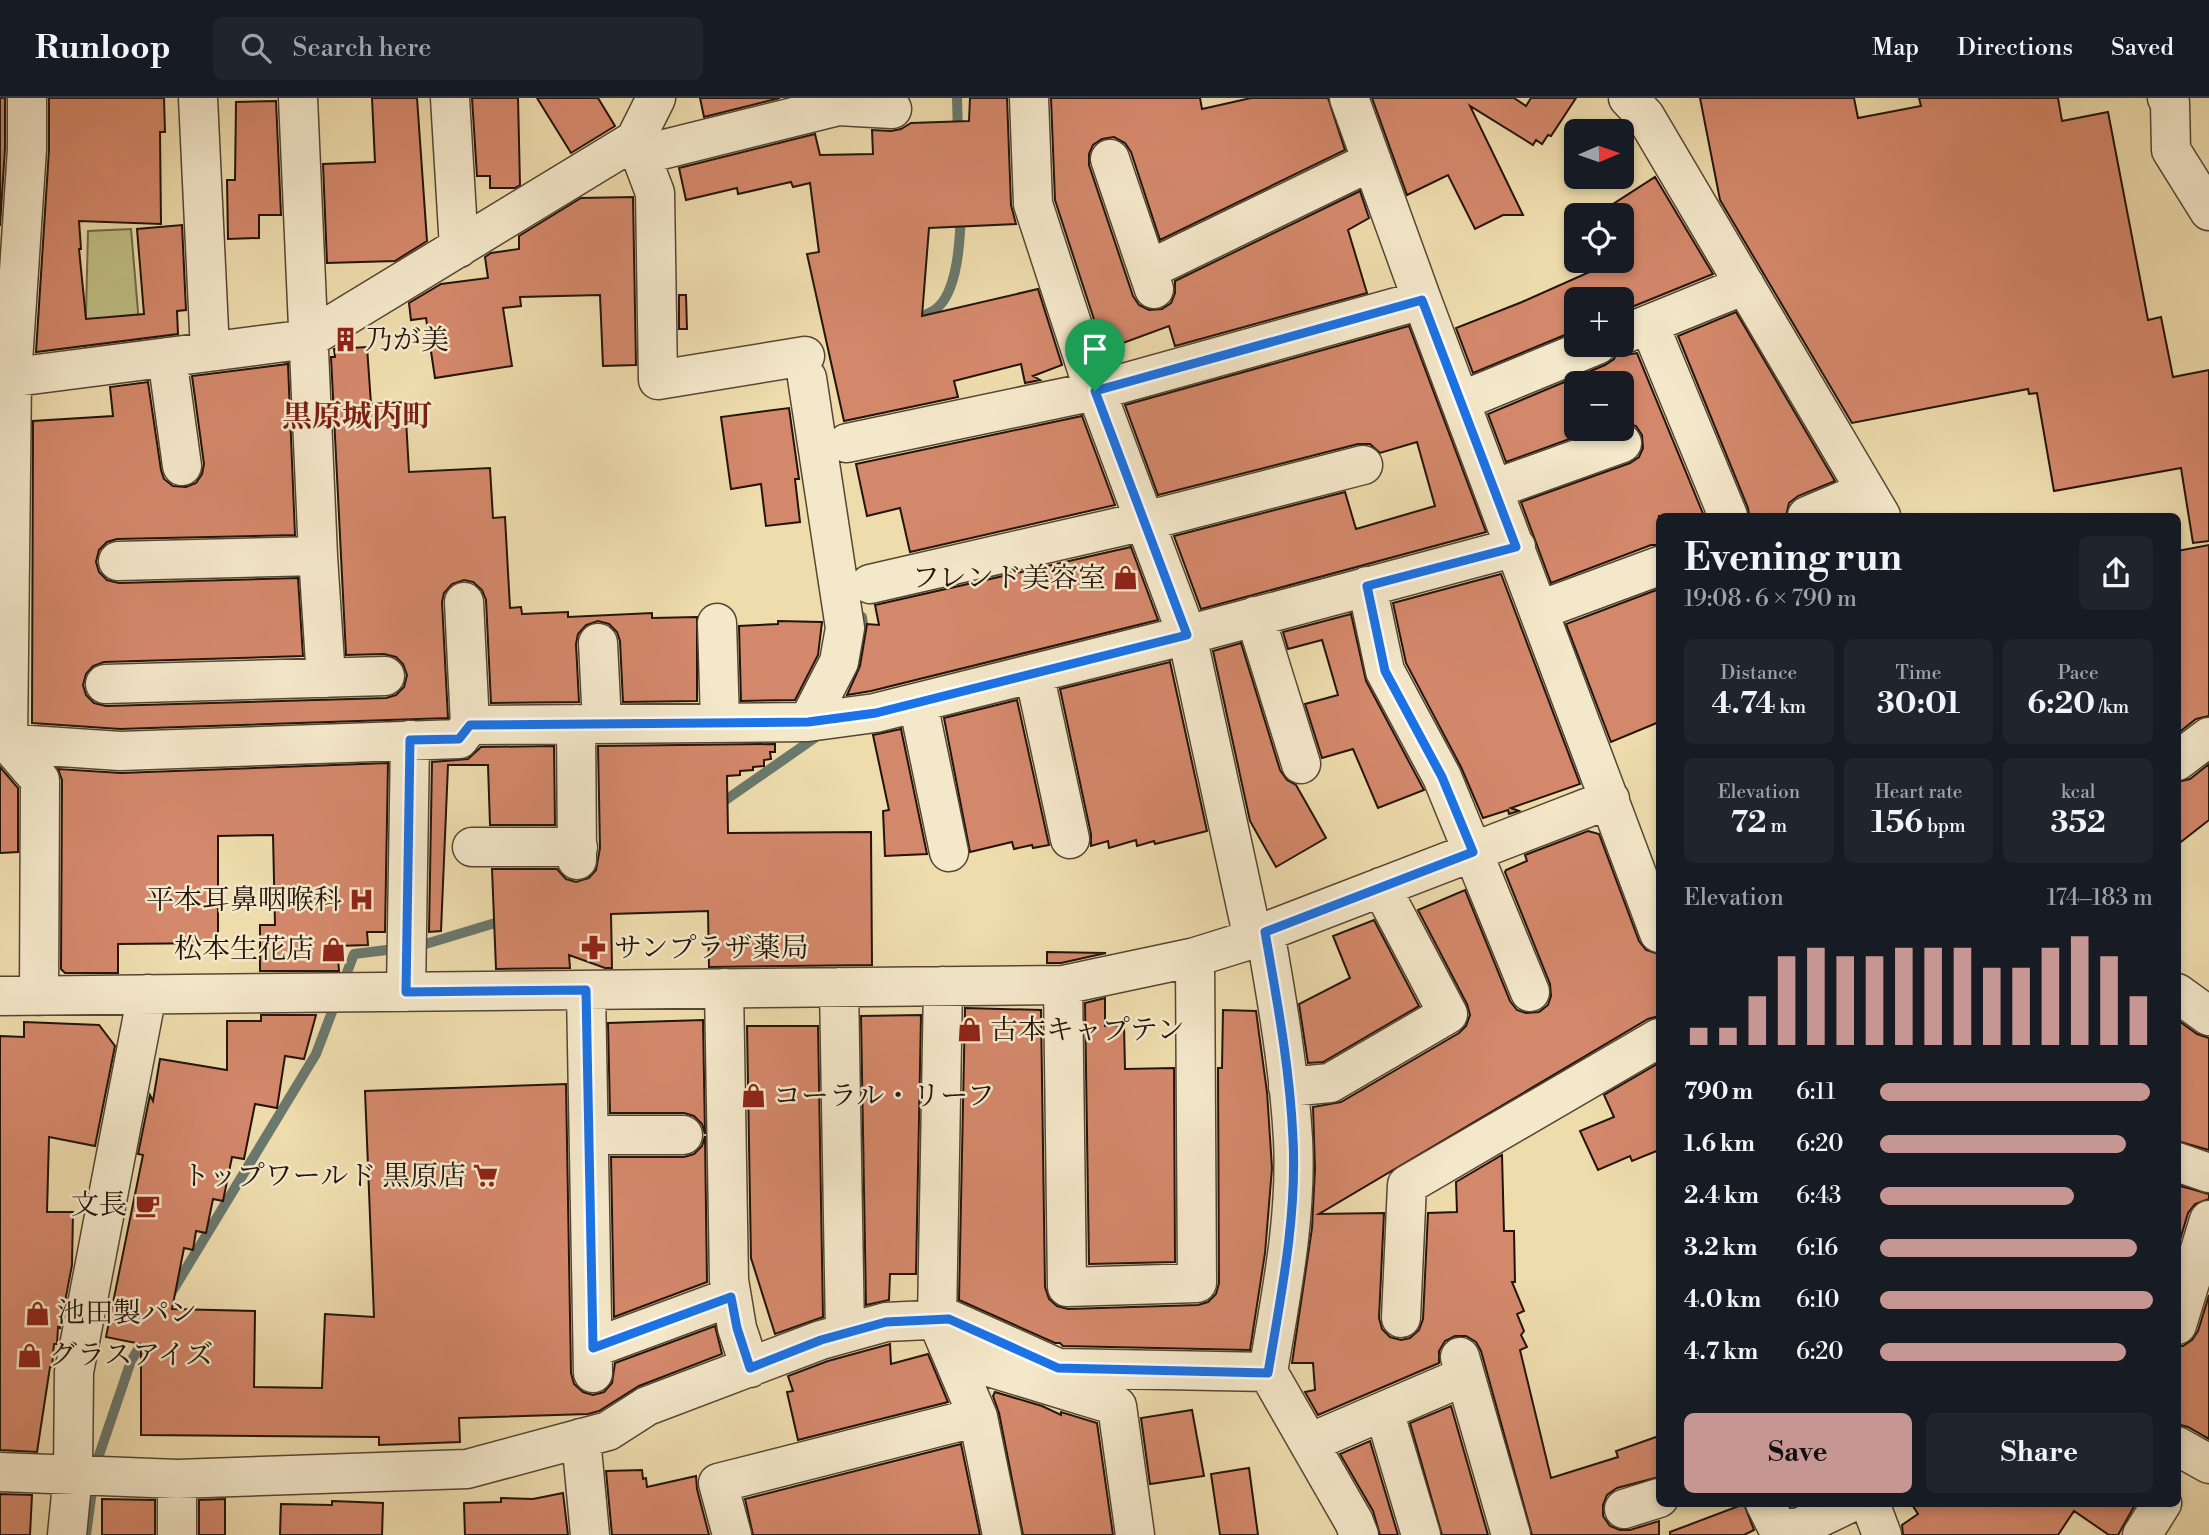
<!DOCTYPE html>
<meta charset="utf-8">
<style>
:root{--surface:#171b24;--page:#20242c;--text:#f1f3f6;--muted:#9ea1a6;--line:#363941;--accent:#c59692}
body{margin:0;font-family:"Libre Bodoni","Noto Serif JP",serif;background:var(--page);color:var(--text);height:100vh;display:flex;flex-direction:column;font-size:26px;white-space:nowrap}
*{box-sizing:border-box;margin:0}
p{font-size:23px;color:var(--muted)}
.icon{flex:none;width:38px;height:38px;fill:none;stroke:currentColor;stroke-width:2;stroke-linecap:round;stroke-linejoin:round}
.map{position:relative;flex:1;overflow:hidden}
.drawer{position:absolute;left:1656px;top:415px;width:525px;height:994px;display:flex;flex-direction:column;background:var(--surface);border-radius:10px;box-shadow:0 4px 10px #0003}
.drawer>*{flex:none}
.needle{width:46px;rotate:88deg}
.fabs{position:absolute;left:1564px;top:21px;display:grid;gap:14px}
.fabs a{display:grid;place-items:center;width:70px;height:70px;border-radius:10px;background:var(--surface);box-shadow:0 4px 10px #0003;font-size:35px}
.pin{position:absolute;display:grid;place-items:center;width:60px;height:60px;color:#fff;margin:-72px -30px;border-radius:50% 50% 50% 0;rotate:-45deg;box-shadow:0 0 7px #0007}
.pin .icon{rotate:45deg}
.round{display:grid;place-items:center;flex:none;width:74px;height:74px;border-radius:10px;background:var(--page)}
.headline{display:flex;align-items:center;justify-content:space-between;height:119px;padding:0 28px}
h1{font-size:38px;font-weight:700;line-height:52px}
.stats{display:grid;grid-template-columns:repeat(3,1fr);gap:10px;height:119px;padding:7px 28px}
.stats div{display:grid;align-content:center;border-radius:10px;background:var(--page);text-align:center}
.stats b{font-size:30px;font-weight:700}
.stats small{font-size:19px;font-weight:400}
.stats p{font-size:19px}
.chart{height:196px;padding:14px 28px}
.chart p{display:flex;justify-content:space-between}
.chart svg{width:100%;height:126px;margin-top:7px;stroke:var(--accent);stroke-width:6}
.primary-button{display:flex;gap:14px;margin-top:auto;padding:14px 28px}
.primary-button a{flex:1;height:80px;border-radius:10px;background:var(--accent);color:#111;font-size:28px;font-weight:700;line-height:80px;text-align:center}
.primary-button a+a{background:var(--page);color:var(--text)}
ul{padding:0 28px;list-style:none;font-size:23px}
li{display:grid;grid-template-columns:112px 84px 1fr;align-items:center;height:52px}
li i{height:18px;border-radius:9px;background:var(--accent)}
header{display:flex;align-items:center;gap:42px;box-sizing:border-box;height:98px;padding:0 35px;background:var(--surface);border-bottom:2px solid var(--line)}
header strong{font-size:33px}
nav{display:flex;gap:38px;margin-inline-start:auto;font-size:24px}
.search{width:490px;height:63px;background:var(--page);display:flex;align-items:center;gap:18px;box-sizing:border-box;padding:0 24px;border-radius:10px;color:var(--muted);font-size:26px}
.map>svg:first-child{display:block}
</style>
<header>
<strong>Runloop</strong>
<div class="search"><svg class="icon" aria-label="search" viewBox="0 0 24 24"><circle cx="10" cy="10" r="6"/><path d="M15 15l6 6"/></svg>Search here</div>
<nav><a>Map</a><a>Directions</a><a>Saved</a></nav>
</header>
<div class="map">
<svg width="2209" height="1437" viewBox="0 0 2209 1437">
<rect width="100%" height="100%" fill="#eedcad"/>
<filter id="stains"><feTurbulence type="fractalNoise" baseFrequency=".00286" numOctaves="4"/><feColorMatrix values="0 0 0 0 .2 0 0 0 0 .09 0 0 0 0 .02 0 0 0 .5 -.17"/></filter>
<radialGradient id="worn" r=".72"><stop offset=".6" stop-color="#630" stop-opacity="0"/><stop offset="1" stop-color="#630" stop-opacity=".3"/></radialGradient>
<path fill="#bfbe85" stroke="#716948" stroke-width="2" d="M131,131L141,249L85,256L88,133Z"/>
<g fill="none" stroke-linecap="round" stroke-linejoin="round">
<path stroke="#6a786d" stroke-width="10" d="M957,0L958,36
M910,223C918,220 929,216 936,211C958,194 960,141 961,115
M852,573L866,547L862,519
M717,708L816,639L820,633
M170,1197L316,956L354,856L419,848L505,822
M95,1369L131,1263L148,1235
M86,1437L93,1385"/>
</g>
<path fill="#d4886b" stroke="#23140b" stroke-width="2" d="M0,0H5V50L0,128Z
M49,0H164L165,34H160L161,126L79,123L81,151H79L86,221L144,216L137,131L182,127L186,212L177,213L178,236L36,254L49,52Z
M372,0H417L427,143L395,163L327,165L323,66L375,64Z
M472,0H518L520,87L515,90H490V78H477Z
M537,0H598L615,28L571,55Z
M700,0H780L704,19Z
M970,0H1007L1011,107L1016,126L929,130L922,218L1038,191L1062,267L1033,278L1040,282L1025,285L1021,266L954,283L958,299L844,323L807,156L819,154L810,85L793,89L791,84L738,96L737,90L686,102L679,70L815,36L820,57L873,56L872,32L891,33L901,31L911,25L969,23Z
M1051,0H1200L1202,11L1251,0H1328L1345,52L1160,142L1131,54L1125,45L1114,39L1102,41L1093,47L1089,56V67L1133,198L1139,207L1149,212L1162,211L1171,205L1175,195V183L1360,93L1369,120L1348,132L1367,195L1175,248L1169,228L1104,252L1055,102Z
M1372,0H1514L1526,8L1531,0H1576L1551,38L1548,37L1542,46L1536,42L1533,47L1470,8L1523,117H1503L1475,131L1448,77L1407,97Z
M1700,0H1854L1858,20L1921,8L1919,0H2058L2062,23L2108,14L2148,222L2161,219L2173,279L2209,272V443L2193,445L2181,370L2054,393L2037,295L2029,296L2028,291L1852,325L1720,102Z
M276,3L281,117H259V140L228,141L227,82H235L236,4Z
M1655,79L1713,176L1622,213V201H1577V232L1473,275L1456,230L1522,204L1614,163H1622V117H1596Z
M633,99L636,267L603,268L600,197L520,199L521,208L503,210L512,268L435,280L426,220L411,222L409,205L441,186L488,180L485,159L491,155L519,151V138L581,100Z
M679,197H686L687,231H679Z
M1736,214L1835,383L1798,398L1789,405L1786,418H1749L1748,410L1678,238Z
M1409,228L1486,434L1201,511L1174,438L1345,394L1356,431L1435,408L1417,344L1380,355L1370,346H1358L1158,397L1125,307Z
M367,249L371,306L405,304L409,374L490,370L493,420L505,419L510,510L521,509L522,516L568,514V519L652,515V520L697,519V603L623,604L620,543L617,534L609,526L598,523L586,527L578,536L576,546L579,604L491,605L486,502L482,492L473,484L464,482L452,486L444,495L442,504L448,620L120,631L32,625L33,323L113,318L110,289L148,284L161,372L164,381L173,388L186,389L196,385L202,376L204,366L192,278L288,266L295,437L117,441L107,444L99,452L96,464L99,474L107,482L119,485L298,480L303,558L104,564L93,568L86,576L83,587L86,597L94,605L106,608L386,600L396,597L404,589L407,577L403,566L396,559L384,556L346,557L331,259H335L334,251Z
M1617,254L1625,257L1637,255L1704,418H1659V447H1651L1551,485L1521,404L1630,365L1639,359L1643,350L1642,337L1636,328L1622,324V285H1577V331H1597L1506,364L1488,316L1605,267L1614,261Z
M789,310L799,381H795L800,424L766,428L761,386L731,391L721,319Z
M1082,318L1115,407L910,454L900,410L867,418L856,366Z
M2209,447V618L2196,621L2177,636V453Z
M1131,449L1158,522L871,593L847,597L860,568L867,526L879,527L875,507Z
M1501,476L1580,686L1511,710L1519,713L1509,716L1508,712L1483,720L1461,669L1406,565L1393,505Z
M1659,491V624L1611,644L1566,526Z
M1351,516L1366,583L1424,692L1378,710L1353,651L1322,660L1305,606L1338,597L1322,542L1288,551L1283,534Z
M778,523L822,524L818,557L795,602L741,603L739,528L778,526Z
M1241,545L1280,672L1287,682L1296,687L1326,740L1276,769L1250,723L1213,553Z
M1170,564L1207,733L1155,746L1154,743L1137,748L1136,742L1109,750L1108,743L1091,748V736L1060,591Z
M1017,602L1049,747L1033,750L1032,747L1014,751L1012,744L970,754L944,620Z
M901,631L927,756L885,758L883,713L889,712L873,637Z
M775,646V654H770L771,661L764,662V668L753,669V672L740,673V677L727,678L728,735L871,734L872,867L709,869L708,813L611,816L612,870H605L569,857L570,870L496,871L492,771H557L566,781L576,784L589,780L596,772L600,750L598,648Z
M554,648L555,727H490L488,667H448L441,833L429,834L432,664L468,661L481,649Z
M388,665L385,834H367L368,847L337,848L339,873H260V827H275L273,737L218,738V845L118,846V875H65L61,871L62,682L58,671L121,675Z
M2209,666V722L2177,747V684L2190,681Z
M0,669L18,690V754L0,755Z
M1588,733L1599,736L1639,843L1646,852L1659,856V918L1648,921L1319,1116L1384,1115L1379,1220L1382,1231L1390,1239L1401,1242L1410,1240L1419,1232L1423,1221L1428,1115L1457,1114L1456,1084L1502,1057L1504,1133H1514L1515,1184H1512L1524,1213L1517,1216L1524,1233L1521,1237L1527,1249L1520,1252L1551,1380L1618,1359L1616,1353L1659,1338V1379L1617,1390L1607,1397L1603,1407V1418L1610,1428L1620,1432H1630L1659,1423V1437H1532L1481,1253L1476,1244L1466,1238H1455L1445,1243L1439,1253V1265L1318,1317L1305,1294L1315,1292L1313,1265H1292L1312,1130L1315,1071L1313,1009L1341,1004L1459,935L1466,928L1470,917L1467,906L1418,812L1465,792L1510,903L1517,912L1526,915L1539,914L1548,907L1551,898L1550,886L1505,774L1506,772L1527,763L1525,757Z
M1374,822L1419,908L1323,964L1308,965L1299,906L1350,880L1333,838Z
M1047,854L1106,855L1061,865H1047Z
M1105,900V928L1124,927L1125,971L1174,970L1175,1164L1089,1166L1085,905Z
M965,910L1041,912L1045,1189L1049,1201L1057,1208L1068,1211L1198,1207L1208,1204L1216,1196L1219,1185L1218,970H1222L1223,912L1256,913L1267,994L1272,1070L1265,1155L1250,1252L1063,1248L1060,1245H1055L959,1202Z
M261,917H316L304,961L285,958L277,1010L255,1006L244,1061L232,1059L223,1103L213,1101L206,1135L196,1133L193,1152L184,1150L172,1211L255,1213L254,1289L322,1290L325,1216L374,1219L365,993L566,986L571,1275L574,1286L583,1294L593,1297L604,1294L612,1285L615,1265L715,1228L722,1256L639,1288L599,1313L588,1316L459,1320L460,1344L379,1347V1339L141,1337V1246L106,1239L143,1057L138,1056L150,997L153,1003L160,961L227,972V923H261Z
M921,917L916,1176H890L889,1202L866,1207L861,918Z
M703,922L705,1036L702,1026L694,1018L684,1015H610L608,925Z
M2179,923L2197,936L2209,940V1052L2177,1043Z
M24,924L99,927L115,948L95,1048L49,1039L47,1114H73L72,1167L60,1230L58,1229L57,1246H54L52,1269H50L37,1354L0,1352V938L24,939Z
M747,928H818L823,1219L775,1236L751,1160Z
M1659,965V1052L1632,1063L1630,1058L1598,1072L1580,1033L1614,1019L1604,997Z
M705,1038L707,1184L614,1219L611,1059H684L694,1056L702,1048Z
M2177,1087L2209,1096V1101L2195,1106L2188,1115L2177,1152Z
M2209,1197V1341L2188,1329L2177,1326V1248H2183L2192,1242L2198,1233Z
M890,1246L891,1266L928,1256L948,1304L798,1342L787,1294L793,1293L788,1278L828,1263Z
M995,1294L1042,1308L1061,1317V1314L1097,1325L1113,1437H1023L999,1315L993,1298Z
M1451,1308L1488,1437H1442L1410,1325Z
M1192,1312L1204,1378L1150,1386L1141,1320Z
M1370,1343L1398,1437H1380L1373,1413L1340,1356Z
M961,1346L980,1437H753L745,1401Z
M1249,1370L1258,1437H1220L1211,1376Z
M642,1372L643,1381L646,1380L647,1389L696,1378L697,1391L709,1437H612L606,1373Z
M563,1395L568,1437H465L464,1405L501,1404V1400L533,1401Z
M0,1396L32,1397L30,1437H0Z
M102,1401L155,1402V1437H102Z
M225,1401V1437H199V1402Z
M332,1403L383,1405L382,1437H280L281,1406L332,1407Z
M1911,1405H2136L2118,1437H2109L2074,1413L2058,1437H1903L1902,1427L1918,1416Z
M1744,1406L1754,1432L1744,1437H1670V1434Z"/>
<g fill="none" stroke-linecap="round" stroke-linejoin="round">
<defs>
<path id="minor" d="M27,0V51L12,279L8,645L40,682L39,898
M198,0L210,253
M298,0L318,458L326,580
M450,0L459,150
M1029,0L1033,106L1091,284L1101,306L1187,537L1253,841
M1349,0L1422,202L1659,835
M1628,0L1645,18L1881,418
M2167,0L2170,5L2171,52L2209,113
M635,42L655,95L658,282L805,258
M641,57L838,8L892,11
M1110,61L1154,191
M1148,172L1372,63
M1649,226L1728,418
M1627,235L1745,187
M167,259L182,368
M807,280L845,530L839,564L808,624
M0,281L308,241L635,42L656,0
M1461,303L1597,247
M847,345L1095,293L1422,202
M1494,391L1622,345
M1807,418L1866,393
M118,463L318,458
M870,486L1145,423L1363,367
M1367,488L1385,573L1442,679L1530,894
M464,504L470,627L808,624L875,615L1187,537L1516,449
M1540,512L1659,468
M1255,518L1301,666
M717,525L720,624
M598,545L602,625
M1034,575L1070,741
M105,586L385,578
M918,605L949,754
M576,626L577,762
M0,645L120,653L459,641L470,627
M2177,663L2209,639
M472,749H578
M1063,887L1067,1189L1197,1185L1195,859
M943,888L937,1222L978,1319L1002,1437
M839,889L845,1235
M724,890L729,1182L737,1230L750,1270
M586,892L593,1275
M406,894L410,642
M2177,895L2209,918
M0,898L1063,887L1195,859L1253,841L1265,834L1610,701
M1288,989L1330,985L1448,916L1381,789
M589,1037H683
M2177,1064L2209,1075
M1401,1220L1407,1087L1659,940
M2177,1227L2209,1122
M593,1250L731,1199
M953,1258L1117,1308L1135,1437
M1460,1259L1511,1437
M1268,1274L1354,1424L1359,1437
M1384,1313L1421,1437
M581,1340L590,1437
M1309,1345L1465,1278
M2177,1348L2209,1366
M0,1374L177,1381L467,1371L608,1333L647,1308L821,1242L886,1224L949,1221L1058,1270L1268,1274C1281,1197 1297,1119 1293,1041C1289,971 1277,902 1265,834
M1765,1405L1776,1427L1796,1431L1850,1405
M1870,1405L1882,1437
M1624,1411L1659,1400
M67,1437L73,1376L74,1274L147,896
M177,1437V1381
M732,1437L718,1385L978,1319
M2142,1437L2162,1405"/>
</defs>
<use href="#minor" stroke="#564634" stroke-width="41"/>
<use href="#minor" stroke="#f4e8ca" stroke-width="38"/>
</g>
<g fill="none" stroke-linecap="round" stroke-linejoin="round">
<defs>
<path id="route" d="M1422,202L1516,449L1367,488L1385,573L1442,679L1473,754L1265,834C1277,902 1290,971 1293,1041C1297,1119 1281,1197 1268,1275L1058,1270L949,1221L886,1224L821,1242L750,1270L737,1230L731,1199L593,1250L586,892L406,894L410,642L459,641L470,627L808,624L876,615L1187,537L1095,293Z"/>
</defs>
<use href="#route" stroke="#fff" stroke-width="14"/>
<use href="#route" stroke="#1a73e8" stroke-width="9"/>
</g>
<defs>
<symbol id="building-bare" viewBox="-9 -9 18 18"><path d="M-4-6H4V6H1V3H-1V6H-4ZM-2.5-4.3h1.7v1.8h-1.7ZM.8-4.3h1.7v1.8H.8ZM-2.5-1h1.7V.8h-1.7ZM.8-1h1.7V.8H.8Z" fill="#8f2418" stroke="#f4e8ca" stroke-width="2.5" paint-order="stroke"/></symbol>
<symbol id="shop-bare" viewBox="-9 -9 18 18"><path d="M-5-2.5h2.3a2.7 3.5 0 0 1 5.4 0H5L5.5 6h-11ZM-1.5-2.5h3a1.5 2.3 0 0 0-3 0Z" fill="#8f2418" stroke="#f4e8ca" stroke-width="2.5" paint-order="stroke"/></symbol>
<symbol id="hospital-bare" viewBox="-9 -9 18 18"><path d="M-5-5h3v3.5h4V-5h3V5h-3V1.5h-4V5h-3Z" fill="#8f2418" stroke="#f4e8ca" stroke-width="2.5" paint-order="stroke"/></symbol>
<symbol id="pharmacy-bare" viewBox="-9 -9 18 18"><path d="M-2-6h4v4h4v4h-4v4h-4v-4h-4v-4h4Z" fill="#8f2418" stroke="#f4e8ca" stroke-width="2.5" paint-order="stroke"/></symbol>
<symbol id="supermarket-bare" viewBox="-9 -9 18 18"><path d="M-6-5.5h2.5l.6 2H6L4.5 2H-2.5L-4.4-4H-6ZM-1.5 3.2a1.3 1.3 0 1 0 .1 0ZM3 3.2a1.3 1.3 0 1 0 .1 0Z" fill="#8f2418" stroke="#f4e8ca" stroke-width="2.5" paint-order="stroke"/></symbol>
<symbol id="cafe-bare" viewBox="-9 -9 18 18"><path d="M-5.5-4.5H6V0H3Q3 3.5 0 3.5H-2.5Q-5.5 3.5-5.5 0ZM3-3.2v2h1.7v-2ZM-6 4.5H4V6H-6Z" fill="#8f2418" stroke="#f4e8ca" stroke-width="2.5" paint-order="stroke"/></symbol>
</defs>
<g fill-rule="evenodd">
<use href="#building-bare" x="328" y="224" width="35" height="35"/>
<use href="#shop-bare" x="1108" y="462" width="35" height="35"/>
<use href="#hospital-bare" x="344" y="784" width="35" height="35"/>
<use href="#pharmacy-bare" x="576" y="832" width="35" height="35"/>
<use href="#shop-bare" x="316" y="834" width="35" height="35"/>
<use href="#shop-bare" x="952" y="914" width="35" height="35"/>
<use href="#shop-bare" x="736" y="980" width="35" height="35"/>
<use href="#supermarket-bare" x="468" y="1060" width="35" height="35"/>
<use href="#cafe-bare" x="130" y="1090" width="35" height="35"/>
<use href="#shop-bare" x="20" y="1198" width="35" height="35"/>
<use href="#shop-bare" x="12" y="1240" width="35" height="35"/>
</g>
<g text-anchor="middle" dominant-baseline="central" stroke-width="5" stroke-linejoin="round" paint-order="stroke">
<g font-size="28" fill="#23140b" stroke="#f4e8ca" text-anchor="start">
<text x="365" y="242">乃が美</text>
<text x="1106" y="480" text-anchor="end">フレンド美容室</text>
<text x="342" y="802" text-anchor="end">平本耳鼻咽喉科</text>
<text x="614" y="850">サンプラザ薬局</text>
<text x="314" y="851" text-anchor="end">松本生花店</text>
<text x="990" y="932">古本キャプテン</text>
<text x="773" y="998">コーラル・リーフ</text>
<text x="466" y="1078" text-anchor="end">トップワールド 黒原店</text>
<text x="127" y="1107" text-anchor="end">文長</text>
<text x="57" y="1215">池田製パン</text>
<text x="49" y="1257">グラスアイズ</text>
</g>
<g font-size="30" font-weight="bold" fill="#7a1f14" stroke="#f4e8ca">
<text x="357" y="319">黒原城内町</text>
</g>
</g>
<rect width="100%" height="100%" filter="url(#stains)"/>
<rect width="100%" height="100%" fill="url(#worn)"/>
</svg>
<div class="fabs">
<a><svg class="needle" viewBox="-14 -14 28 28"><path d="M0-13l5 13h-10z" fill="#e53935"/><path d="M0 13l5-13h-10z" fill="#9ea1a6"/></svg></a>
<a><svg class="icon" aria-label="locate" viewBox="0 0 24 24"><circle cx="12" cy="12" r="6"/><path d="M12 2v4M12 18v4M2 12h4M18 12h4"/></svg></a>
<a>+</a>
<a>−</a>
</div>
<div class="pin" style="left:1095px;top:293px;background:#1e9e55"><svg class="icon" aria-label="arrive" viewBox="0 0 24 24"><path d="M6 21V4h12l-3 4 3 4H6"/></svg></div>
<section class="drawer">
<div class="headline"><div><h1>Evening run</h1><p>19:08 · 6 × 790 m</p></div><a class="round"><svg class="icon" aria-label="share" viewBox="0 0 24 24"><path d="M12 15V3M7 8l5-5 5 5M5 13v7h14v-7"/></svg></a></div>
<div class="stats">
<div><p>Distance</p><b>4.74<small> km</small></b></div>
<div><p>Time</p><b>30:01</b></div>
<div><p>Pace</p><b>6:20<small> /km</small></b></div>
</div>
<div class="stats">
<div><p>Elevation</p><b>72<small> m</small></b></div>
<div><p>Heart rate</p><b>156<small> bpm</small></b></div>
<div><p>kcal</p><b>352</b></div>
</div>
<div class="chart"><p><span>Elevation</span>174–183 m</p>
<svg viewBox="0 0 160 44" preserveAspectRatio="none"><path d="M5 44V38M15 44V38M25 44V27M35 44V13M45 44V10M55 44V13M65 44V13M75 44V10M85 44V10M95 44V10M105 44V17M115 44V17M125 44V10M135 44V6M145 44V13M155 44V27"/></svg>
</div>
<ul>
<li><b>790 m</b>6:11<i style="width:99%"></i></li>
<li><b>1.6 km</b>6:20<i style="width:90%"></i></li>
<li><b>2.4 km</b>6:43<i style="width:71%"></i></li>
<li><b>3.2 km</b>6:16<i style="width:94%"></i></li>
<li><b>4.0 km</b>6:10<i style="width:100%"></i></li>
<li><b>4.7 km</b>6:20<i style="width:90%"></i></li>
</ul>
<div class="primary-button"><a>Save</a><a>Share</a></div>
</section>
</div>
